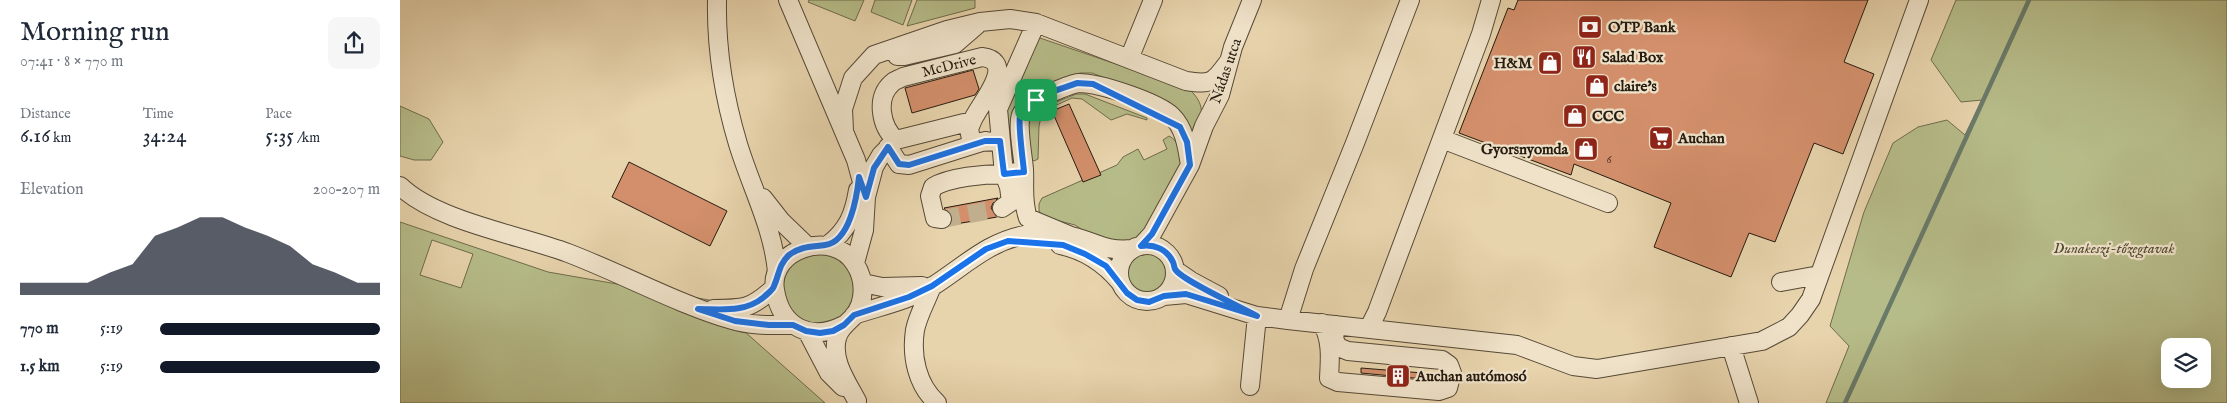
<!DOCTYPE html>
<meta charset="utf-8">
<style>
:root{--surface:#fff;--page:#f6f6f7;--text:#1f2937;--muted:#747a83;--accent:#111827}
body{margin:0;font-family:"IM FELL English",serif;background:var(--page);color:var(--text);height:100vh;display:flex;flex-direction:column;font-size:19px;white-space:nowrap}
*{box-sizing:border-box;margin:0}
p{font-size:16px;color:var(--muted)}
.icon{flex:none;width:28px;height:28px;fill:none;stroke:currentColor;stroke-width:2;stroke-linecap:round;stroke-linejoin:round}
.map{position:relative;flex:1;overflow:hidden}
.panel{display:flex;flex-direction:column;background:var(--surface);width:400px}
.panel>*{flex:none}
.tools{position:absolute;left:1761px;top:338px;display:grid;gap:10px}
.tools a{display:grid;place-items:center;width:50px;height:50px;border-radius:10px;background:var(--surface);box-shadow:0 5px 20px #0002;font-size:25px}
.pin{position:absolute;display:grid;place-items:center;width:42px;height:42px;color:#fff;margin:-21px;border-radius:10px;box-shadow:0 2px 8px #0006}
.round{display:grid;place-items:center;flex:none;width:52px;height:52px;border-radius:10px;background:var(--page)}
.overview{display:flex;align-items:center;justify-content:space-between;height:85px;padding:0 20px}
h1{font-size:28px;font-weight:600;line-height:38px}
.stats{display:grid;grid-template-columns:repeat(3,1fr);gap:8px;height:85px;padding:5px 20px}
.stats div{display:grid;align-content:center}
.stats b{font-size:21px;font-weight:600}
.stats small{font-size:14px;font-weight:400}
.stats p{font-size:14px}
.chart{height:140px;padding:10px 20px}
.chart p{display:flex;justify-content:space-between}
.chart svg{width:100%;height:90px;margin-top:5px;fill:var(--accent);opacity:.7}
ul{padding:0 20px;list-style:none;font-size:16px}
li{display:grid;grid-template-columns:80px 60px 1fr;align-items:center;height:38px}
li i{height:12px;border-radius:6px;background:var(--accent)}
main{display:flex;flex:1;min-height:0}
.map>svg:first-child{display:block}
</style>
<main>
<section class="panel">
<div class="overview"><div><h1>Morning run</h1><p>07:41 · 8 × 770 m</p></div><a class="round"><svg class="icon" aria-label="share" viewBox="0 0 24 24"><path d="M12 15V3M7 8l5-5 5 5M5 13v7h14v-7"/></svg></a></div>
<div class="stats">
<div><p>Distance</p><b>6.16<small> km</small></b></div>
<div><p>Time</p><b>34:24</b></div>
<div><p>Pace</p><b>5:35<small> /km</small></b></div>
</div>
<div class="chart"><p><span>Elevation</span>200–207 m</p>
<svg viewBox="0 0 160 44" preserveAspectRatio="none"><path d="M0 44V38L10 38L20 38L30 38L40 33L50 29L60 15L70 11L80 6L90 6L100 11L110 15L120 20L130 29L140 33L150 38L160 38V44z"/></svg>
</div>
<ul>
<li><b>770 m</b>5:19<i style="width:100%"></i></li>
<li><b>1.5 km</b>5:19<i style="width:100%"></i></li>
</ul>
</section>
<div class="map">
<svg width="1827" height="403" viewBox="0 0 1827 403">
<rect width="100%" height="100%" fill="#e7d3ac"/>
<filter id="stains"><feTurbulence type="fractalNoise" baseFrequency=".004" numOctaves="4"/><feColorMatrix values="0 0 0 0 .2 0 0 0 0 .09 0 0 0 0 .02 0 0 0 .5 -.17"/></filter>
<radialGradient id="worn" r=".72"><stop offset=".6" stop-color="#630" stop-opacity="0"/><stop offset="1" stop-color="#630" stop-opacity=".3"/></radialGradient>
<path fill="#b6bc89" stroke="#6e6c4c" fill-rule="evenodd" d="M409,0H464L455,21L408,2Z
M475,0H512L503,25L471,12Z
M517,0H575V8L507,26Z
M1556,0H1827V403H1426L1449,346L1430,326L1464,212L1493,143L1518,127L1547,120L1565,135L1582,100L1561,102L1531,60ZM1770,346H1802V379H1770Z
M640,38L789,89C808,106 801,119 796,141C788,125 783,112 769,102L692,73H680L625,97L614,108L612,116L615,167L606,160L603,111L635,40Z
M676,94H685L747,118V120L727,114L711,120L682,99L672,98L648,109L641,117L639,126L638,159L634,161L631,158C630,145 624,121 634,111Z
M0,106L29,119L43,142L31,160H14L0,156Z
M769,136C779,141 780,151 783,161L741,239L718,245L684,231L675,225L644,217L639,211V204L642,198L717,165L723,157L738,149L744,160L767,149L763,140Z
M0,222L148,272L309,300L425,403H0ZM32,240L73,254L61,288L20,275Z
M726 273a22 22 0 1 1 44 0a22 22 0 1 1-44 0Z
M383 289a36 36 0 1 1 72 0a36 36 0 1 1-72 0Z"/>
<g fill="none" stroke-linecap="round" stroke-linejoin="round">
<path stroke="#6a7a69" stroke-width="4.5" d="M1445,403L1629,0"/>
</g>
<path fill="#d38f6b" stroke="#251b0f" d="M1118,0H1468L1444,62L1474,74L1443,154L1414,143L1375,242L1349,233L1331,277L1254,247L1271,203L1174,164L1171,175L1059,133L1108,8L1114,10Z
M573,70L579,89L575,95L512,113L505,88Z
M669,104L701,175L683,182L652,111Z
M229,162L327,211L310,246L212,197Z
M598,198L593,203L591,208L597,217L550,225L552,216L544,208Z
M961,368L1035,374L1034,380L961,373Z"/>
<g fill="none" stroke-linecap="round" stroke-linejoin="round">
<path stroke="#c0ae8d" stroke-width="18" stroke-dasharray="18 9" stroke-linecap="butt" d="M542,219L602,208"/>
<defs>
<path id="minor" d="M317,0C316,49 324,97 338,144C351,187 373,227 377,272
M388,0L456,160L466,197L464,230L455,263
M497,56H504L555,44L577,25
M729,59L753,0
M444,131L443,109L453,78L474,55L547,30L580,22L610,19L636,23L786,81C812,85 814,82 829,61
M1042,139L1208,203
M496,140C481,127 475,98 492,83C495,80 500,79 503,77L582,57C616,61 584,99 576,114C573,118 571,124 569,129
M488,147L499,164L509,165L585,141
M624,171L604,174L598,109L636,23
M0,186C36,221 120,235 168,253C223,274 275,303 332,320C351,326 373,325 393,325
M466,197L474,167L481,155L496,140L564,123L569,129L571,139L577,142L601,141
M363,198L381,221L407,246
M542,219L535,218L530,196L533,187C550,177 584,174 604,174L609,187L611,202L602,208
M671,236L628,218C622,201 625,185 624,169C623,156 617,126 621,115C622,113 625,108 627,106C634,99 670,84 679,83C700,83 757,102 772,116C785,129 787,147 790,165
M719 273a28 28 0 1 1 56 0a28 28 0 1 1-56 0Z
M428,245C448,230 454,214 458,190
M660,245C684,250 705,264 720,282
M741,246L752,234L790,165L804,126L820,95L833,47L852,0
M775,270L791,281L819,296
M1381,282L1419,275
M463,283L482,287L522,286
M532,286C527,300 518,315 515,330C511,356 517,385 537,403
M764,296L786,294L857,316L888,320L1117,345L1173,366L1197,369L1362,341L1389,327L1400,315L1411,299L1519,0
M313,309C345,309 350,309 374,288
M454,315C481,306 509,300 533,286C563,267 589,241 625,235C640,233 657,233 671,236C697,242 704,252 733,249
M888,320L904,269L955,143L1010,0
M922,323C932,341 930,359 929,378L938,382L1039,391L1048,388L1052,373L1049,365L1042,360L948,351L938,347L934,339L936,325
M444,325C411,342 381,328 375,290C368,249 433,228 455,264C465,279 466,302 453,317C447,323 439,329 437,338C431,360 447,382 457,401
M969,328L977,312L1081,34L1091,0
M407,331L429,373L443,387
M1331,346L1349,403
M850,386L857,316"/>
</defs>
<use href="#minor" stroke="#564936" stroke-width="20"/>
<use href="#minor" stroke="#efe2c9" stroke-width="18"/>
</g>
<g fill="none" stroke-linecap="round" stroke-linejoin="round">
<defs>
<path id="route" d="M677,83L693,84L780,127L787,142L790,165L752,234L741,246C754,244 767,249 773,262C774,264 774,267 775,269C781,280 843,308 857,316L786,294L764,296L749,302L737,300L727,293L706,266L685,254L663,245L608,241L586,249L532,286L509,297L454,315L444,325L433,331L420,333L406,331L393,325H369L335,321L298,309C321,309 345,313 364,297C367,294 373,290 374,286C379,275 379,264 389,255C401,246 412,247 425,245C450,242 457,196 459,177L466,197L474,168L488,147L499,164L509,165L585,141H600L604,174L624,172C623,160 618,126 620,116C627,96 660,90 677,83Z"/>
</defs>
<use href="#route" stroke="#fff" stroke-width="10"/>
<use href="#route" stroke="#1a73e8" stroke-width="6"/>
</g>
<defs>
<symbol id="bank-square" viewBox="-11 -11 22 22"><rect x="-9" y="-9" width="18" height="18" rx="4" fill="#8f2418" stroke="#efe2c9"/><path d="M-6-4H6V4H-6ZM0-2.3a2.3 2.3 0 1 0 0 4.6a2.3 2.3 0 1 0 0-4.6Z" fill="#fff"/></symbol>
<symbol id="restaurant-square" viewBox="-11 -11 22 22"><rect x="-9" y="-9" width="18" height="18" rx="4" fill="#8f2418" stroke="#efe2c9"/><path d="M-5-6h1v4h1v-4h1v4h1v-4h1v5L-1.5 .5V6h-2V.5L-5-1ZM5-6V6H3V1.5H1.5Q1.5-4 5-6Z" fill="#fff"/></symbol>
<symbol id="shop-square" viewBox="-11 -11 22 22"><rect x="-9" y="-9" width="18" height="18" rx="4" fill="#8f2418" stroke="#efe2c9"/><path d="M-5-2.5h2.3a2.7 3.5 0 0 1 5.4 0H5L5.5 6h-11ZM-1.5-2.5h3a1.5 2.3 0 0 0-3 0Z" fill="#fff"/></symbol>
<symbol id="supermarket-square" viewBox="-11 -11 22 22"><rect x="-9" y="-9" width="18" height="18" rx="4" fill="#8f2418" stroke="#efe2c9"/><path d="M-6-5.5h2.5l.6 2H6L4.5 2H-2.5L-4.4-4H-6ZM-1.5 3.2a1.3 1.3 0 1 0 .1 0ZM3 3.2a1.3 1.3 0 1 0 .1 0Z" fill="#fff"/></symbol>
<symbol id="building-square" viewBox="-11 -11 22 22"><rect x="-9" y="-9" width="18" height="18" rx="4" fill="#8f2418" stroke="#efe2c9"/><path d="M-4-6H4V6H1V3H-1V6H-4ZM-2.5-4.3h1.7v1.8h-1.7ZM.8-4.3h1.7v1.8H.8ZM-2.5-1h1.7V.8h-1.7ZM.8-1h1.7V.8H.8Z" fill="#fff"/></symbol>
</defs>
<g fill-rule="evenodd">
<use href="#bank-square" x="1176" y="13" width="28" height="28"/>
<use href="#restaurant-square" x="1170" y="43" width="28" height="28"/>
<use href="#shop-square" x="1136" y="49" width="28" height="28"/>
<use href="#shop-square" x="1183" y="72" width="28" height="28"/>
<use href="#shop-square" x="1161" y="102" width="28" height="28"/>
<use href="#supermarket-square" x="1247" y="124" width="28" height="28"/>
<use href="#shop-square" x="1172" y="135" width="28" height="28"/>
<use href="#building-square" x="984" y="362" width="28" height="28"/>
</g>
<g text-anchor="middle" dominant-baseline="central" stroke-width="4.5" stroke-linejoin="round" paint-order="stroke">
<g font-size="12" fill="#503826">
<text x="1209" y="159">6</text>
</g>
<g font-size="15" font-weight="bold" fill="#251b0f" stroke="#efe2c9" text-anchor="start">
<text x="1208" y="27">OTP Bank</text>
<text x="1202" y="57">Salad Box</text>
<text x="1132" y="63" text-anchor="end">H&amp;M</text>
<text x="1214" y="86">claire's</text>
<text x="1192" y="116">CCC</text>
<text x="1278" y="138">Auchan</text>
<text x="1168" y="149" text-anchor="end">Gyorsnyomda</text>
<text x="1016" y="376">Auchan autómosó</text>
</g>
<g font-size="15" fill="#251b0f" stroke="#efe2c9">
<text transform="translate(549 66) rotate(-14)">McDrive</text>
<text transform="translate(826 71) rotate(-71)">Nádas utca</text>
</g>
<g font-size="15" font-style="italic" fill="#504b34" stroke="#efe2c9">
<text x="1714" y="248">Dunakeszi-tőzegtavak</text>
</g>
</g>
<rect width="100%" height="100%" filter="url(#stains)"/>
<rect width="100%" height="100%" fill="url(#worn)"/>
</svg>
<div class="tools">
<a><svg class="icon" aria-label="layers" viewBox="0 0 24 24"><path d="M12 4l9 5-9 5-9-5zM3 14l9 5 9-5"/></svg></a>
</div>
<div class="pin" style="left:636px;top:100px;background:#1e9e55"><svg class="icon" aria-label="arrive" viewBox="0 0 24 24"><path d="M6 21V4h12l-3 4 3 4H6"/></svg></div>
</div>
</main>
